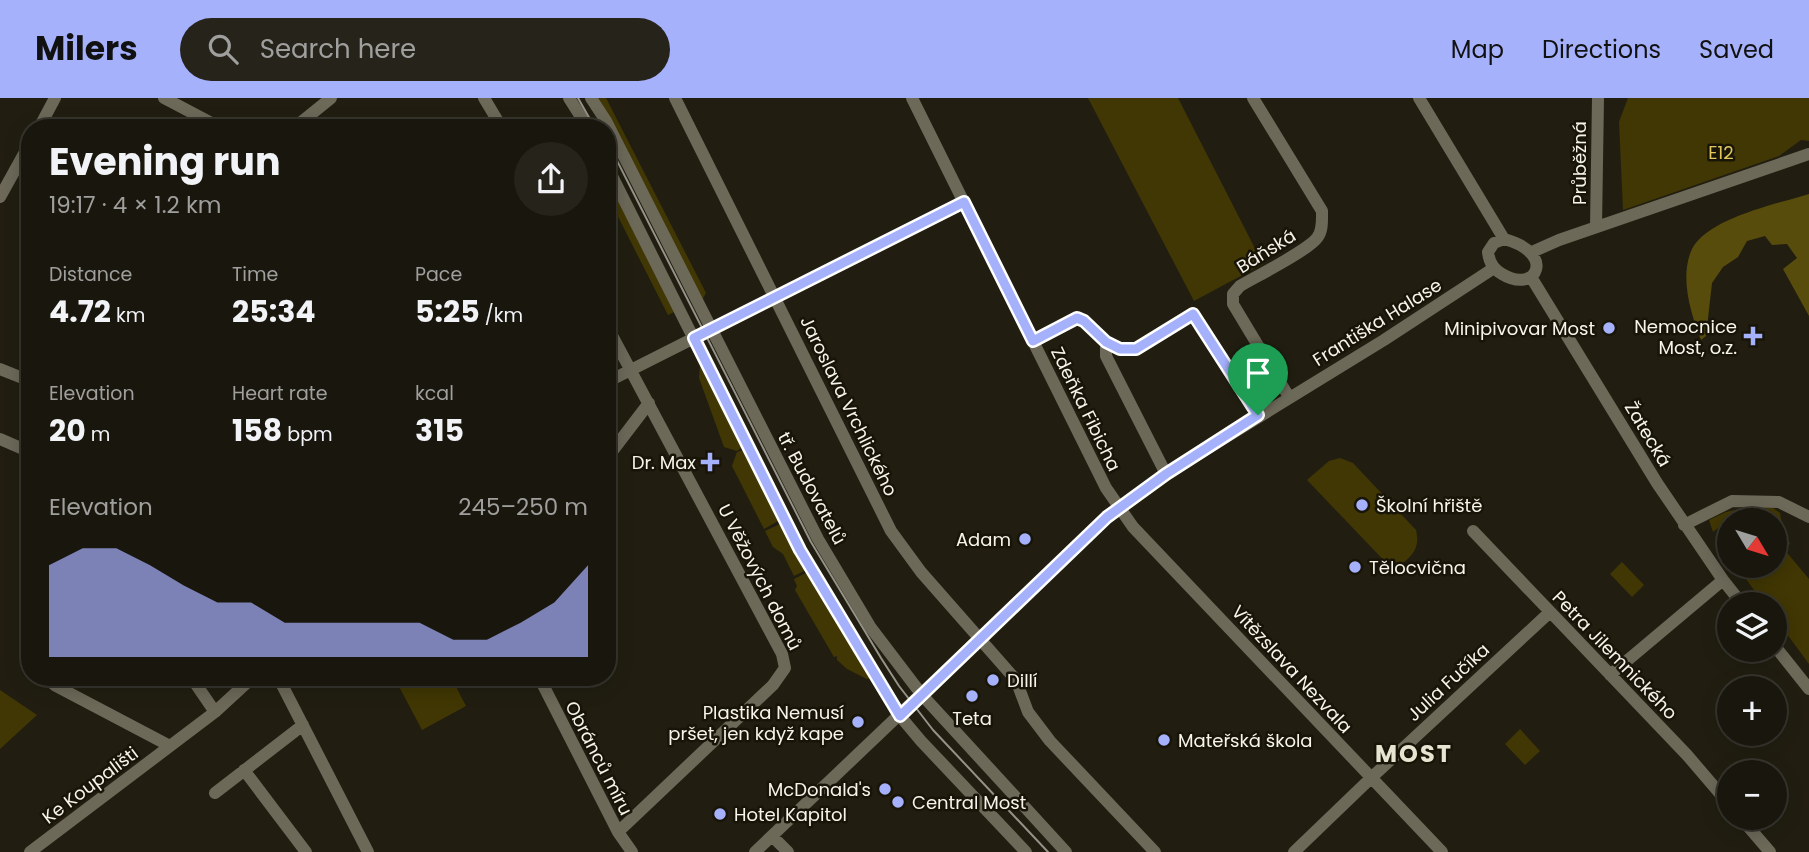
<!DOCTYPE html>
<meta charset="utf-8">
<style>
:root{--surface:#19160d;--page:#26231b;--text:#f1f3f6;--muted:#9f9f9d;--line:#37352e;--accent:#a6b1fc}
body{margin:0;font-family:Poppins,sans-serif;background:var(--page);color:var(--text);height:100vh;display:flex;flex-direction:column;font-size:26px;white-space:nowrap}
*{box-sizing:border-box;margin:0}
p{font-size:23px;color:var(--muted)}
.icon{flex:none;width:38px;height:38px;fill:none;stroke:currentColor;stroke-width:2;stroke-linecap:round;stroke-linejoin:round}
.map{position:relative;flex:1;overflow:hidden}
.sheet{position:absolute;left:21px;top:21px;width:595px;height:567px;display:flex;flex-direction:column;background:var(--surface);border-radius:28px;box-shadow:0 4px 18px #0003,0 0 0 2px var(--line)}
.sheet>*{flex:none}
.needle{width:46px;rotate:128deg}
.tools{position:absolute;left:1717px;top:410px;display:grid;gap:14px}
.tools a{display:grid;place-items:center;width:70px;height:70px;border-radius:50%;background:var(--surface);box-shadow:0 4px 18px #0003,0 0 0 2px var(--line);font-size:35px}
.pin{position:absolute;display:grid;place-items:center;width:60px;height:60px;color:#fff;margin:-72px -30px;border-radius:50% 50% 50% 0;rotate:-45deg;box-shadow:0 0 7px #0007}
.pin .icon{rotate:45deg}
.round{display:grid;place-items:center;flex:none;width:74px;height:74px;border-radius:37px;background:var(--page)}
.head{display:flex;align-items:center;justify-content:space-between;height:119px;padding:0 28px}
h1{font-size:38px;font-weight:700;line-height:52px}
.figures{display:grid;grid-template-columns:repeat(3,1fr);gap:10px;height:119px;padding:7px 28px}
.figures div{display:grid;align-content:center}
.figures b{font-size:30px;font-weight:700}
.figures small{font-size:19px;font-weight:400}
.figures p{font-size:19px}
.chart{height:196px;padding:14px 28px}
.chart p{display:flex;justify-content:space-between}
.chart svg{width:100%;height:126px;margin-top:7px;fill:var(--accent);opacity:.7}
header{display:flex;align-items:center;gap:42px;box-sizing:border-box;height:98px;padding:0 35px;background:var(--accent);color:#111}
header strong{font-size:33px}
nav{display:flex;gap:38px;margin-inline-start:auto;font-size:24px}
.search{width:490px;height:63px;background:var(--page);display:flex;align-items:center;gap:18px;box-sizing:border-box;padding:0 24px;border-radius:38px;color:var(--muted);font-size:26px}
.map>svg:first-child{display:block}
</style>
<header>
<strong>Milers</strong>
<div class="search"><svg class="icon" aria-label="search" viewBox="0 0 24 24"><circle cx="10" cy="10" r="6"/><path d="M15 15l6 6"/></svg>Search here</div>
<nav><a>Map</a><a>Directions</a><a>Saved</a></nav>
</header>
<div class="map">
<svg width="1809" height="754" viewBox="0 0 1809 754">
<rect width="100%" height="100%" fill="#211e11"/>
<path fill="#413704" d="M598,0H606L706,195L702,202Z
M1088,0H1178L1263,166L1194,203Z
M1628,0H1809V43L1801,42L1779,58L1623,112L1619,24Z
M607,80L674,214L668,217L607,97Z
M700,268L742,349L737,353L724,349L699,280Z
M743,352L778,423L764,431L732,368L737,354Z
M1340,360L1353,365L1416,432C1421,454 1409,459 1394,473L1307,382L1329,363Z
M1748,409L1773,410L1780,415L1783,431L1790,446L1784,451L1809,481V566L1775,520L1774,506H1764L1736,467H1774V422C1764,422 1762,420 1753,416C1739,410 1724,426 1713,434L1709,422L1726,414Z
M780,426L806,472L794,478L783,456L773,449L765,433Z
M1622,464L1644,487L1632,499L1610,476Z
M808,474L871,580L867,581L847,571L837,562V558L834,559L795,492L797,488L794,481Z
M394,579H451L466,608L422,632Z
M0,592L37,617L0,651Z
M1520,631L1540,653L1525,667L1505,646Z"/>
<path fill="#584c0c" d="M1809,96V218L1783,171L1797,160L1787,146L1772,147L1765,138L1747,143L1738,159L1723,169L1712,185L1706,238L1701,242C1691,216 1679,179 1692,151C1708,120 1777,106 1809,96Z"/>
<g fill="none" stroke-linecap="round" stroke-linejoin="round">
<path stroke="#6c6959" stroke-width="12" d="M164,0L221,30
M484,0L502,30
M569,0L588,30
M591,0L606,23L818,441L871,530L922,597L1066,754
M675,0L891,433L921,474L1016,582L1028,614L1050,643L1155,754
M912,0L1106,390L1133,429L1442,754
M1253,0L1322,113C1322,122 1323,133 1317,140C1307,153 1257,178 1240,188L1233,196V206L1289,299
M1419,0L1504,141
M39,30L55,0
M294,30L331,0
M607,68L800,452L900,618L921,643L1026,754
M0,99L30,45
M1596,129L1598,0
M1504,141C1557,155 1537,197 1502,176C1493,171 1489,164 1488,154L1494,145Z
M1532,154L1559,142L1809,56
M1531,179L1657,385L1723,482L1742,506
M607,228L782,556L785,570L773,587L618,734
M1033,243L1077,220L1084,223L1106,244L1120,251H1136L1193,216L1258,318
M1106,244V258L1166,376
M0,271L30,283
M607,284L964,104
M0,341L30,354
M607,360L649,305
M1684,427L1732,403L1779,404L1809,419
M1473,433L1687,657L1729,706
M1774,547L1809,591
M1610,577L1723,482
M45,579L56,588L170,648
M191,579L215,614
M278,579L368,754
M539,579L618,734L632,754
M244,672L306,754
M215,695L303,627
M1740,719L1770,754
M772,738L788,754
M30,754L215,614L253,579
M755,754L1107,419L1166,376L1384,242L1494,170
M1294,754L1371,680L1550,514"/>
<path stroke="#959288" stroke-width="2" d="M578,0L595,30
M607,43L811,444L881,560L899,588L933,632L1048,754"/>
</g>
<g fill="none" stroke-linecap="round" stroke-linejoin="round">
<defs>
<path id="route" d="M964,104L1033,243L1077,220L1084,223L1106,244L1120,251H1136L1193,216L1258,317L1166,376L1107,419L900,618L800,452L694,240Z"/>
</defs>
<use href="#route" stroke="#fff" stroke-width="14"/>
<use href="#route" stroke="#a6b1fc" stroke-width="9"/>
</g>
<g fill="#a6b1fc" stroke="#181508" stroke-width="2.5">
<circle cx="1609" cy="230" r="7"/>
<path d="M1749.5 227.5h7v7h7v7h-7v7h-7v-7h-7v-7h7z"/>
<path d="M706.5 353.5h7v7h7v7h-7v7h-7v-7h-7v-7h7z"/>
<circle cx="1362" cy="407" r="7"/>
<circle cx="1025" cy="441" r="7"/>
<circle cx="1355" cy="469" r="7"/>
<circle cx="993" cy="582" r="7"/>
<circle cx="972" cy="598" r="7"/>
<circle cx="858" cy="624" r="7"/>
<circle cx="1164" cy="642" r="7"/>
<circle cx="885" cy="691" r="7"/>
<circle cx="898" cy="704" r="7"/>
<circle cx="720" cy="716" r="7"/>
</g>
<g text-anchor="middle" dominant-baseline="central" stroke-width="5" stroke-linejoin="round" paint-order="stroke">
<g font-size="18" fill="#dfc75c" stroke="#181508">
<text x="1721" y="54">E12</text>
</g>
<g font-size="18" fill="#f6f4eb" stroke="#181508">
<text transform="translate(1579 65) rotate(-90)">Průběžná</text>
<text transform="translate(1266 153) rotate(-32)">Báňská</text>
<text transform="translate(1377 224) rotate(-32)">Františka Halase</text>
<text transform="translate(849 308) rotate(64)">Jaroslava Vrchlického</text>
<text transform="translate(1086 311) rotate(64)">Zdeňka Fibicha</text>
<text transform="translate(1648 336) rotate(59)">Žatecká</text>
<text transform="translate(812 390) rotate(62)">tř. Budovatelů</text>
<text transform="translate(760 479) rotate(63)">U Věžových domů</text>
<text transform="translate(1615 557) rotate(46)">Petra Jilemnického</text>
<text transform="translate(1292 571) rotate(47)">Vítězslava Nezvala</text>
<text transform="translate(1448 584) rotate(-43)">Julia Fučíka</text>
<text transform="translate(599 660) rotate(63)">Obránců míru</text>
<text transform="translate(90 687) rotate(-37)">Ke Koupališti</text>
</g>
<g font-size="18" fill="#f6f4eb" stroke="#181508" text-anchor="end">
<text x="1737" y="228">Nemocnice<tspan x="1737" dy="21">Most, o.z.</tspan></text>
<text x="1595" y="230">Minipivovar Most</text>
<text x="696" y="364">Dr. Max</text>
<text x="1376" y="407" text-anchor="start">Školní hřiště</text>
<text x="1011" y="441">Adam</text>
<text x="1369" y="469" text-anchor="start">Tělocvična</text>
<text x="1007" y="582" text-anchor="start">Dillí</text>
<text x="844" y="614">Plastika Nemusí<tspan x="844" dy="21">pršet, jen když kape</tspan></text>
<text x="972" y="620" text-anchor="middle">Teta</text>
<text x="1178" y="642" text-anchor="start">Mateřská škola</text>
<text x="871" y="691">McDonald's</text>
<text x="912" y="704" text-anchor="start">Central Most</text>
<text x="734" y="716" text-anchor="start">Hotel Kapitol</text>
</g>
<g font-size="24" font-weight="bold" letter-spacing="2" fill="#e8e4d2" stroke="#181508">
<text x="1414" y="655">MOST</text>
</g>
</g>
</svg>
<div class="tools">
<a><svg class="needle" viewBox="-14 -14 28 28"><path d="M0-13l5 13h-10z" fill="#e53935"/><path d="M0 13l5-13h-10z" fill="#9f9f9d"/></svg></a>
<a><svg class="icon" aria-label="layers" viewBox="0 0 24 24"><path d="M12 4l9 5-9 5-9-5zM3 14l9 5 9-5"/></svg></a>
<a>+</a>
<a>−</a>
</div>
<div class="pin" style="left:1258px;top:317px;background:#1e9e55"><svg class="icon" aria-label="arrive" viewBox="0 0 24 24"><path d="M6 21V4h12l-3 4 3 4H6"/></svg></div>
<section class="sheet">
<div class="head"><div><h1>Evening run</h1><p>19:17 · 4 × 1.2 km</p></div><a class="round"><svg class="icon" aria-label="share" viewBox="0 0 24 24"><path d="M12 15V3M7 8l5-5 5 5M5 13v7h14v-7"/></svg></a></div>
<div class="figures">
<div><p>Distance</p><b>4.72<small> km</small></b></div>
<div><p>Time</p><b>25:34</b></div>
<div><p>Pace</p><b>5:25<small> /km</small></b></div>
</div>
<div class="figures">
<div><p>Elevation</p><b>20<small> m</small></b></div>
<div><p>Heart rate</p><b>158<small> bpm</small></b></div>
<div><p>kcal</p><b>315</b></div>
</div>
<div class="chart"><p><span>Elevation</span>245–250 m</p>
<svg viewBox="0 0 160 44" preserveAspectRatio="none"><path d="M0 44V12L10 6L20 6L30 12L40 19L50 25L60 25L70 32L80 32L90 32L100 32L110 32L120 38L130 38L140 32L150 25L160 12V44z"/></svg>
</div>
</section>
</div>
